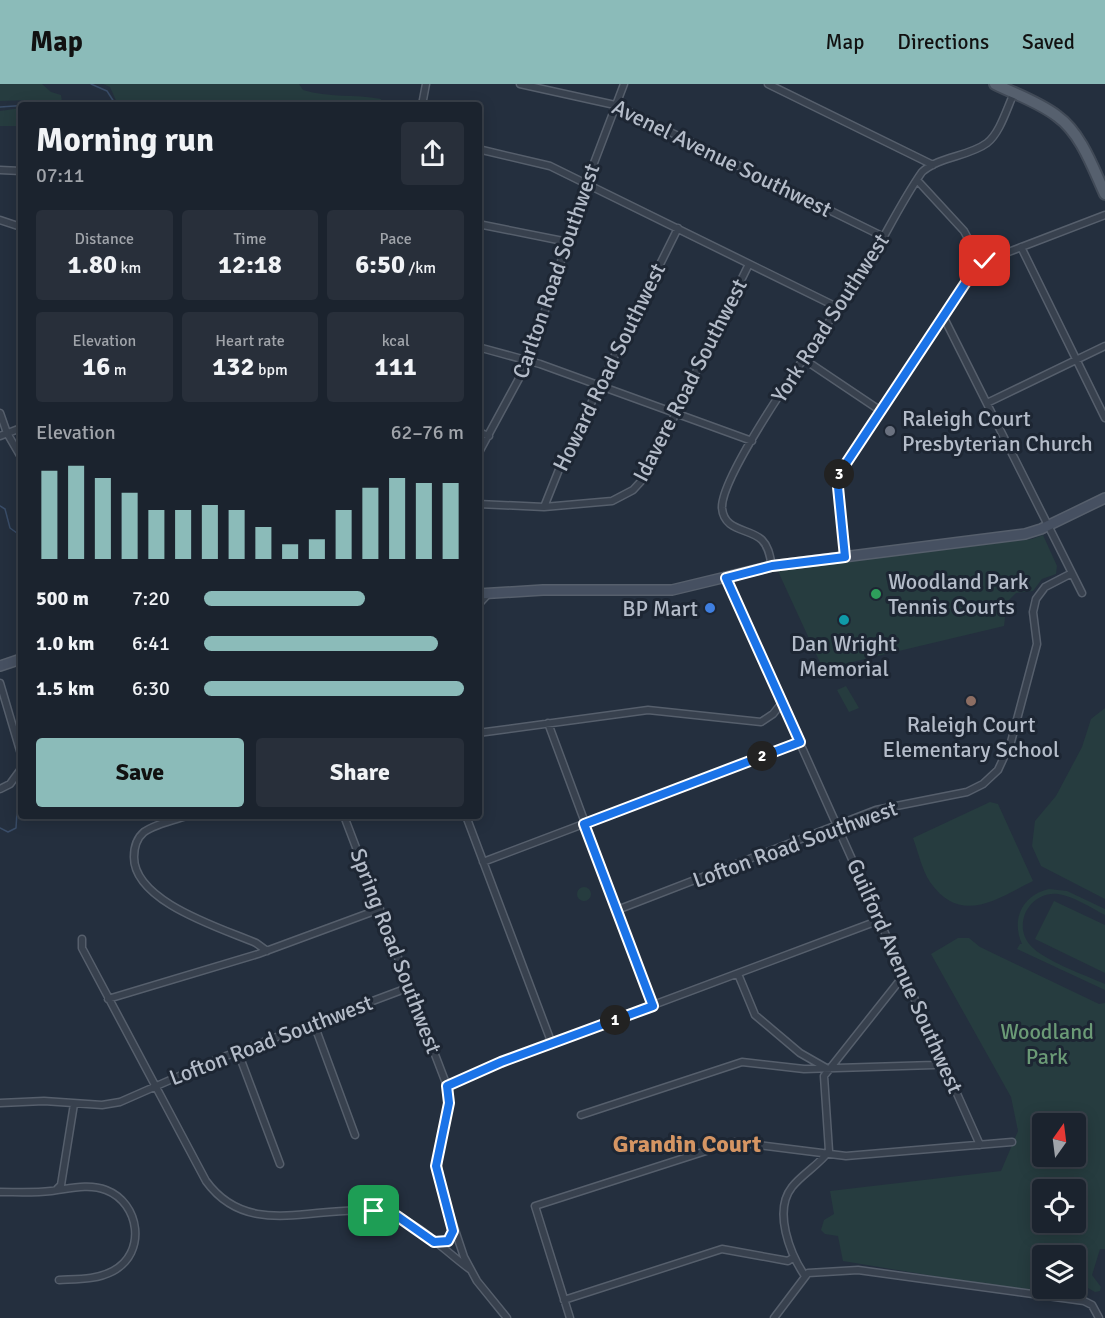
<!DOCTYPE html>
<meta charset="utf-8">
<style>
:root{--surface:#1b232e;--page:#282f3a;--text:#f1f3f6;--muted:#a0a4aa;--line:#39404a;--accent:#8bbbb9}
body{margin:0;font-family:Signika,sans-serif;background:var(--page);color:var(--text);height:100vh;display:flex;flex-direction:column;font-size:22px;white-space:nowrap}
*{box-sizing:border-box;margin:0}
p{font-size:20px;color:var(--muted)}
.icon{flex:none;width:33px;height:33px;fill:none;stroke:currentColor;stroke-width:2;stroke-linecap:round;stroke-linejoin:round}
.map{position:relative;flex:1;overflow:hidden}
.side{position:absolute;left:18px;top:18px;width:464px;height:717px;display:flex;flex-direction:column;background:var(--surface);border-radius:6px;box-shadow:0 3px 15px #0003,0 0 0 2px var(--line)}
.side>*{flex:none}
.needle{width:39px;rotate:14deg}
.fabs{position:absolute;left:1032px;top:1029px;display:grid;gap:12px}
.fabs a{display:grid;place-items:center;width:54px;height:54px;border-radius:6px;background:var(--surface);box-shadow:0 3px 15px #0003,0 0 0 2px var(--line);font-size:30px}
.pin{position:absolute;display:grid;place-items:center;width:51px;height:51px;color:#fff;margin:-26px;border-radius:12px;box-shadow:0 3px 9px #0006}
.km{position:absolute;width:30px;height:30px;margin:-15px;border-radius:50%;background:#222;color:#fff;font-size:16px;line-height:30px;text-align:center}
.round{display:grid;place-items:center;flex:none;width:63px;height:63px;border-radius:6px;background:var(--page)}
.headline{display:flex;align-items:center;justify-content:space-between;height:102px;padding:0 18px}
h1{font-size:33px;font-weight:800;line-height:45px}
.figures{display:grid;grid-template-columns:repeat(3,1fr);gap:9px;height:102px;padding:6px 18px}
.figures div{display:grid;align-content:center;border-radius:6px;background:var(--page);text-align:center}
.figures b{font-size:26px;font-weight:800}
.figures small{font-size:16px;font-weight:400}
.figures p{font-size:16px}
.chart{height:168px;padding:12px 18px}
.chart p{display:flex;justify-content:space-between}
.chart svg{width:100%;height:108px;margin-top:6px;stroke:var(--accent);stroke-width:6}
.cta{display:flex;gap:12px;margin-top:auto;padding:12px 18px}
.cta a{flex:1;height:69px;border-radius:6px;background:var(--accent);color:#111;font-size:24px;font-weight:800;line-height:69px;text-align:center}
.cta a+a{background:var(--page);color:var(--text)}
ul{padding:0 18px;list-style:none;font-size:20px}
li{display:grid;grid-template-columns:96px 72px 1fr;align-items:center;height:45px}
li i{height:15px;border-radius:8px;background:var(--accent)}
header{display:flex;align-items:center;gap:36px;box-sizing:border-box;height:84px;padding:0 30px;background:var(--accent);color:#111}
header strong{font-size:28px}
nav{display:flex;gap:33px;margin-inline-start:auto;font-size:21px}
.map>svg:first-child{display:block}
</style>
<header>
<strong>Map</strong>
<nav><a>Map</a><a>Directions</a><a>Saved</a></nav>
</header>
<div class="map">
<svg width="1105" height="1234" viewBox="0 0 1105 1234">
<rect width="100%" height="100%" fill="#242f3e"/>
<path fill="#263c3f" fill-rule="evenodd" d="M0,0H42L51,8L61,11L62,18L53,21L34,16L0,17Z
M103,0H299L303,6C329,14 354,10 381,15L380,21H118L110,3Z
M21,24V42H0V27Z
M1043,451L1057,482L1056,490L1042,495L1033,507L1016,509L1007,518L1004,542L823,585L777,485L1032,455Z
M846,602L859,624L849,628L837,606Z
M1105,624V815L1041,782L1032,762L1035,737L1056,712L1082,663L1091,635Z
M990,718L998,720L1033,797C996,815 961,842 930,798C922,786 918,767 913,754Z
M577 810a7 7 0 1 1 14 0a7 7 0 1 1-14 0Z
M1049,805L1067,807L1105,825V831C1091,824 1074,812 1058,810C1030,807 1012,840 1030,861C1044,877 1085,891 1105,900V906L1017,865L1020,860H1022C1011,836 1022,811 1049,805Z
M1054,817L1105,841V889L1035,855Z
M958,854H969L980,863L1099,920L1105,919V1165H1100L1092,1191L1101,1203L1100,1207L1095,1208L1088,1204L1084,1217L843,1177L838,1152L825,1150L821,1146L824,1136L834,1130L830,1107L1001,1087L1018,1047L1011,1013L931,870ZM1042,1040H1076V1072H1042ZM1042,1106H1076V1138H1042ZM1042,1172H1076V1204H1042Z"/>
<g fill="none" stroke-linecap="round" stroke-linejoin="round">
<path stroke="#394c67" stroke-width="1.5" d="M91,0L107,7L116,21
M0,23L29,21
M0,422L5,425L10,444L21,452
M0,744L8,748L16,744L17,728L21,719"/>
<defs>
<path id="street" d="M520,0L615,21L884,153
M768,0L933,81
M422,21L426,0
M478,65L550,82L839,224
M0,86L21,87
M917,96L964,147L981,179
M0,136L21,143
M478,140L568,158
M1021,163L1105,334
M943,232L1082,509
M478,263L540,280L752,357
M805,276L881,327
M987,319L1105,262
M0,329L7,349L21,373
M478,348L489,352
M0,352L21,344
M478,370L529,276L586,100L624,0
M478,420L544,423L612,417L633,406L644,394L749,180
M544,423L562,378L678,144
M845,473L837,393L976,183L985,177L1105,131
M772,482C770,473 769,463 762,456C750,444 724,448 722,424C720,387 836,229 862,190C883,157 899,121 922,88C940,72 968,73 987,59C1000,49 1007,24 1014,9
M726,494L980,1061
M478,521L489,509
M0,599L21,670
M548,639L653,922
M478,649L648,626L761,638L773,630L782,619
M0,705L10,700L21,685
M187,732C174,736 155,740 144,748C137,754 134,764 134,773C134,818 221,844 256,859L267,867
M344,732L447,1002L449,1019L437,1074L441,1104L464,1173L477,1197L507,1234
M466,732L552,960
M483,778L800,658
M617,826L876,726L967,708L983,700L998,686L1011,658L1037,560L1033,528L1036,515L1045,503L1072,489
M82,855V864L206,1097C253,1162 329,1112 392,1131C418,1138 448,1170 471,1186
M738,890L755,931L800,969L828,985
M108,915L258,870L380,825
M314,940L355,1051
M238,968L280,1080
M447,1002L501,978L880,836
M0,1019L44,1017L102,1021L120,1018L218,975L410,903
M581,1031L742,978L804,985L934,981L943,977
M57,1105L61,1101L74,1020
M0,1108C17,1108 34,1109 51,1107C68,1105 89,1099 106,1106C140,1119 147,1169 113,1187C96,1196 77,1195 59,1196
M434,1158L448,1157L453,1148
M805,1192C790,1170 773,1127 792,1103C802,1090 819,1081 829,1067L824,992L904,891
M564,1216L722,1165L788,1177L794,1173
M570,1234L535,1122L734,1058L846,1072L1012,1058
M774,1234L808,1189L858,1186L1084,1217L1092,1221L1099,1234"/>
<path id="secondary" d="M478,510L543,506H672L772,482L1025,450L1041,445L1105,414
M0,582L21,575"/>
<path id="primary" d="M995,0C1015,10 1039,18 1057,32C1081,49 1093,84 1105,110"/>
</defs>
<use href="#street" stroke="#565f6c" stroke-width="9"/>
<use href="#secondary" stroke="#565f6c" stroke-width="12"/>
<use href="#primary" stroke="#414a57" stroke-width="14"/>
<use href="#street" stroke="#38414e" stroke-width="6"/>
<use href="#secondary" stroke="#465061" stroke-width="9"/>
<use href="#primary" stroke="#56606e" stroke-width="10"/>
</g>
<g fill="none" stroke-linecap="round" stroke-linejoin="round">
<defs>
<path id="route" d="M374,1127L397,1132L434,1158L448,1157L453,1147L436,1082L449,1019L447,1002L501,978L653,922L584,740L800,658L726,494L772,482L845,473L837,393L976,183L985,177"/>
</defs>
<use href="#route" stroke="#fff" stroke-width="12"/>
<use href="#route" stroke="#1a73e8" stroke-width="8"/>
</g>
<circle fill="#6b7280" stroke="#1d2633" stroke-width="2" cx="890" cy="347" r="6"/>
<circle fill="#2e9e5b" stroke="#1d2633" stroke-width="2" cx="876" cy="510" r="6"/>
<circle fill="#3f7fe0" stroke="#1d2633" stroke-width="2" cx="710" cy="524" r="6"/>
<circle fill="#0f9aa8" stroke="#1d2633" stroke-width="2" cx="844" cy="536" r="6"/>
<circle fill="#8d6e63" stroke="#1d2633" stroke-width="2" cx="971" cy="617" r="6"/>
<g text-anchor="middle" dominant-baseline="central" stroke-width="6" stroke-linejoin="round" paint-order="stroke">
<g font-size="22" fill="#b4bcc9" stroke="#1d2633">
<text transform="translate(722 74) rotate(26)">Avenel Avenue Southwest</text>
<text transform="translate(556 187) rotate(-71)">Carlton Road Southwest</text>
<text transform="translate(830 234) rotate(-57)">York Road Southwest</text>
<text transform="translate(609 283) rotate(-64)">Howard Road Southwest</text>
<text transform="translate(690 296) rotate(-63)">Idavere Road Southwest</text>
<text transform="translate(795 760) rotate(-20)">Lofton Road Southwest</text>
<text transform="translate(396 867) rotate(69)">Spring Road Southwest</text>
<text transform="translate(905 892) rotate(66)">Guilford Avenue Southwest</text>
<text transform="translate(271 956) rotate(-21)">Lofton Road Southwest</text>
</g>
<g font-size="22" fill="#b4bcc9" stroke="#1d2633" text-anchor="start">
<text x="902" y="334">Raleigh Court<tspan x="902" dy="25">Presbyterian Church</tspan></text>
<text x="888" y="497">Woodland Park<tspan x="888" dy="25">Tennis Courts</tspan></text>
<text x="698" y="524" text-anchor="end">BP Mart</text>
<text x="844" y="559" text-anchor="middle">Dan Wright<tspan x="844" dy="25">Memorial</tspan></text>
<text x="971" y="640" text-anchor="middle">Raleigh Court<tspan x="971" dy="25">Elementary School</tspan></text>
</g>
<g font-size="22" fill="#6b9a76" stroke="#1d2633">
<text x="1047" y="947">Woodland<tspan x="1047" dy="25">Park</tspan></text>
</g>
<g font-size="24" font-weight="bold" fill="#d59563" stroke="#1d2633">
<text x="687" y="1060">Grandin Court</text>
</g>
</g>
</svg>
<div class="fabs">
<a><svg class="needle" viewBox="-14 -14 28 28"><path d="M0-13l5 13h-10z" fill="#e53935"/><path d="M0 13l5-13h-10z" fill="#a0a4aa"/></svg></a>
<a><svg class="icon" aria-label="locate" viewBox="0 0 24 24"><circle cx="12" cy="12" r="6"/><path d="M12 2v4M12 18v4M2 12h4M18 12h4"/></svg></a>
<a><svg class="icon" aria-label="layers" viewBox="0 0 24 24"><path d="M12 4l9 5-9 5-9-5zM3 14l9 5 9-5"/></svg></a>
</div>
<div class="pin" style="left:374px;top:1127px;background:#1e9e55"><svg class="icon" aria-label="arrive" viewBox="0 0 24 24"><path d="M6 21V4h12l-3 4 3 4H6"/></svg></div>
<div class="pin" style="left:985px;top:177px;background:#d93025"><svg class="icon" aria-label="check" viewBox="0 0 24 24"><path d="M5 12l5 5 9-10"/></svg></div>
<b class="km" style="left:615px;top:936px">1</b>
<b class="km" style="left:762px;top:672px">2</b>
<b class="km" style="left:839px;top:390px">3</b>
<section class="side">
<div class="headline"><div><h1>Morning run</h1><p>07:11</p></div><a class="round"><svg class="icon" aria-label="share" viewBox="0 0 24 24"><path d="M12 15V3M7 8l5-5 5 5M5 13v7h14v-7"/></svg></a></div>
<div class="figures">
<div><p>Distance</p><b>1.80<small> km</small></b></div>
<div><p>Time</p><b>12:18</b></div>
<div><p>Pace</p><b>6:50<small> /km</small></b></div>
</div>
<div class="figures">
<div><p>Elevation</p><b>16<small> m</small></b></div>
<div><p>Heart rate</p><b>132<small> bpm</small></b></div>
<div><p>kcal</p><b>111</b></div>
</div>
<div class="chart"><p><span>Elevation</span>62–76 m</p>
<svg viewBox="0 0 160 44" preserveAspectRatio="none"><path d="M5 44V8M15 44V6M25 44V11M35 44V17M45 44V24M55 44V24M65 44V22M75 44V24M85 44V31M95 44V38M105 44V36M115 44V24M125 44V15M135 44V11M145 44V13M155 44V13"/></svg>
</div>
<ul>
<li><b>500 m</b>7:20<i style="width:62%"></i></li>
<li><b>1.0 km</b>6:41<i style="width:90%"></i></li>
<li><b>1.5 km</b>6:30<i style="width:100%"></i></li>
</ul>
<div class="cta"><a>Save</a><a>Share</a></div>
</section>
</div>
